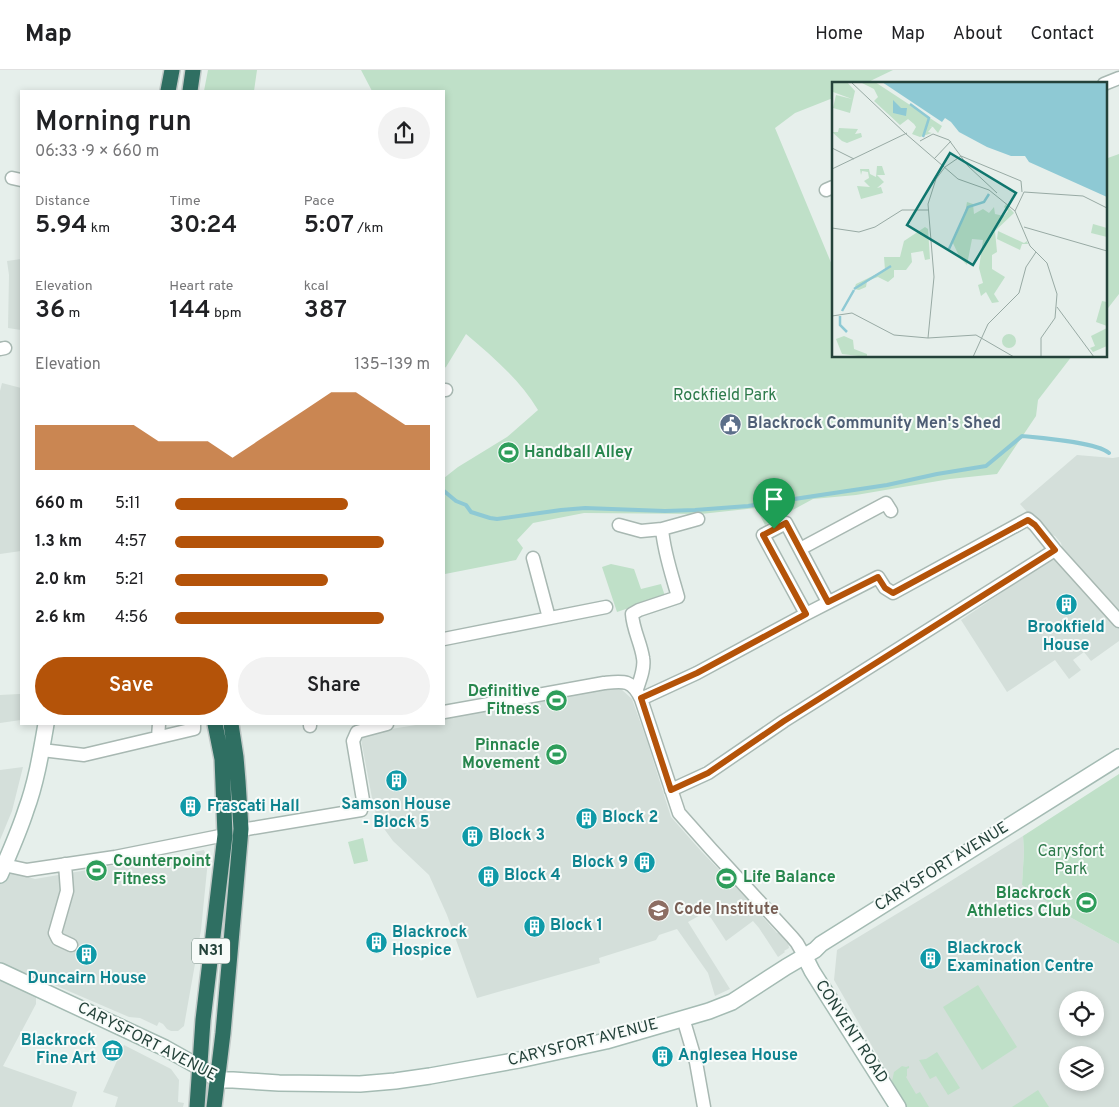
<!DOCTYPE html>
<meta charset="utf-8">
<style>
:root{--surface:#fff;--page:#f2f2f2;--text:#202124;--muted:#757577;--line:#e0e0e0;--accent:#b45309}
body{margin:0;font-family:Overpass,sans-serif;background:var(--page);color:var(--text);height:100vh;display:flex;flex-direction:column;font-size:19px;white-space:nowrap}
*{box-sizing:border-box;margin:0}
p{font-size:16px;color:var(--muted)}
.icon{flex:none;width:28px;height:28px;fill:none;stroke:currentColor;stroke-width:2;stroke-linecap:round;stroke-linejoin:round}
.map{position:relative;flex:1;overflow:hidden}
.panel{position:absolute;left:20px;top:20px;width:425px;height:635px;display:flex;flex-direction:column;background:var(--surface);border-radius:0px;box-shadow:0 2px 8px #0003}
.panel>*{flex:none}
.tools{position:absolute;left:1059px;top:921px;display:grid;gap:10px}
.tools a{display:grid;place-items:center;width:45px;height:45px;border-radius:50%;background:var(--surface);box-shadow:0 2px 8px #0003;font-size:25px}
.pin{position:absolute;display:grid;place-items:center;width:42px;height:42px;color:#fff;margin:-51px -21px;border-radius:50% 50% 50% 0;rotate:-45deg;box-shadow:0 0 5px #0007}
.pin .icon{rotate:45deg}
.round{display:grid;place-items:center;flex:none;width:52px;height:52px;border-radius:26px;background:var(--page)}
.headline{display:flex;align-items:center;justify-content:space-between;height:85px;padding:0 15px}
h1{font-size:28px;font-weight:600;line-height:38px}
.metrics{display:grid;grid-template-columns:repeat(3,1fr);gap:8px;height:85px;padding:5px 15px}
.metrics div{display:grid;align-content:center}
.metrics b{font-size:25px;font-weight:600}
.metrics small{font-size:14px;font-weight:400}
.metrics p{font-size:14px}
.chart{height:140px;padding:10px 15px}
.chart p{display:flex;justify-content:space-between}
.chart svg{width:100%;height:90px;margin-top:5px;fill:var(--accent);opacity:.7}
.primary-button{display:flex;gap:10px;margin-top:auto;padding:10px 15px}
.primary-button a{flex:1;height:58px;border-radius:30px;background:var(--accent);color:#fff;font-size:20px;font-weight:600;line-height:58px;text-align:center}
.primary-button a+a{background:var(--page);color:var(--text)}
ul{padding:0 15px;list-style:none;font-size:16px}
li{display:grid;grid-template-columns:80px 60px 1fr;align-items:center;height:38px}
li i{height:12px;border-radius:6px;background:var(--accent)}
header{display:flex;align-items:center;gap:30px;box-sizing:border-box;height:70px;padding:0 25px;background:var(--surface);border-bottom:1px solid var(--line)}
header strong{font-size:24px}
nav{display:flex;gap:28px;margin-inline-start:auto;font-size:18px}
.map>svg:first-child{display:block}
</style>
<header>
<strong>Map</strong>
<nav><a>Home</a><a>Map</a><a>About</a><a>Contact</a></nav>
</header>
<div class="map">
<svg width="1119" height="1037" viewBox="0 0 1119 1037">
<rect width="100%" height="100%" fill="#e6efeb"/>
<path fill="#d4dfda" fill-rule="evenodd" d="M21,189V260L8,258L9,205L7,191Z
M2,313L21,318V481L0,484V321Z
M1077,385L1113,388L1119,387V543L1063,481L1061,473L1055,466L1047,464L1020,434Z
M1054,487L1119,558V571L1091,591L1084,582L1073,590L1081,600L1069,609L1055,590L1007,622L961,550Z
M621,617V619L632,629L647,671L671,747L702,782L737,818L777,863L779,862L788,872L789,878L784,881L785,882L778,887L759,858L753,851L726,871L711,848L704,843L688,852L730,919L715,926L708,903L677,859L659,865L656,870L599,888L600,893L477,928L447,845L429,805L393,771L377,749L372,728L360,664L422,654H444V649L606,618Z
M19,624H21V650L0,653V625Z
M23,697L12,741L0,770V700Z
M1023,766L1024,781L1022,815L1068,846L1119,874V1037H907L834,910L837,880L933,822ZM1068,930H1095V958H1068ZM1068,985H1095V1012H1068Z
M204,780L208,790L201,860L184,956L178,961H171L167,959L163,954L159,952L157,956L140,948L129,947L43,910L45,904L36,918V934L3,996L77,1022L72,1037H0V798L35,809L128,793L145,792L165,788L169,791L192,787L194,786V782Z
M124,975L171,999L179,1010L178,1032L184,1033L183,1037H115L118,1027L103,1022Z"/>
<path fill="#bfe0c8" d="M208,0H257L254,21H204Z
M361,0H893L864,14H833V28L795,43L775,58L832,195H833V286H1072L1038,330L1036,346L997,404L950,409L856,425L813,429L765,455L756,438L701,444L584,443L533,453L517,470L523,478L516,490L445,504L444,498V408L458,397L507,367L538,340C520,310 493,287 466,264L446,297L444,298V21H372Z
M1119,84V224L1105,242V89Z
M611,494L634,499L641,519L661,514L665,526L617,542L602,497Z
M1119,704V874L1068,846L1022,815L1024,781L1023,766Z
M363,768L368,791L354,794L348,772Z
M978,915L1017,977L982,1000L943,937Z
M937,982L960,1018L948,1025L936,1006L930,1009L919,990L926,989Z
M902,996L906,997L909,996V998L907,999V1006L906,1007L916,1024L920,1022L929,1037H907L892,1011L894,1002Z
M1038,1020L1049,1037H1012Z"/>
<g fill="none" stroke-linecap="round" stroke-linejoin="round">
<path stroke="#8ec9d4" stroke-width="4" d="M444,421L456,431L466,435L471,442L490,448L497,449L561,440L585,438L665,441L695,440L748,436L887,415L937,404L986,396L1022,366C1041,368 1096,372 1109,383"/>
<defs>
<path id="street" d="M1104,14L1119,8
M12,108L21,110
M826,120L833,117
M0,279L5,278
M444,320H446
M619,455L641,461L662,459L698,449
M800,479L886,433L891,441
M533,488L549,548
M806,544L763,465L786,453L828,532
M444,569L606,537
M637,619C640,610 645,598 643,588C641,573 633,560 632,544L639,540L678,527C672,505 664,483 662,459
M641,629L697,603L806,544L878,507L885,518L893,523L1028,449L1035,455L1055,480L1119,551
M444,642L604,613C623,611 632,609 641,629L679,743L711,779L792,867L797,873L805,887
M310,654V656
M158,667L159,654
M42,680L84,685L194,659V654
M671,720L708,703L784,651L1055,480
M241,759H247L361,740L363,730L353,671L357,662L387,654
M65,794L67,821L55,863L58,869L71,875
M4,795L27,800L115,787L225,765
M683,948L696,992L704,1037"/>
<path id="secondary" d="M0,805C9,784 19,762 26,740C36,713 41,683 46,654
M805,887L812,901L898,1037
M0,901L165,978L199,997L218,1010H233L279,1013L360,1014L395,1011L430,1006L519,990L606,971L709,941L732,932L786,897L815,880L821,874L1119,687"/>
<path id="highway" d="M168,21L172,0
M190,21L193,0
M197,1037L203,950L225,765L222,689L215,654
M214,1037L223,963L241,759L238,711L236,687L231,654"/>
</defs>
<use href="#street" stroke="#a8b8b2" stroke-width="15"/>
<use href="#secondary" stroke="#a4bbb3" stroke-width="18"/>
<use href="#highway" stroke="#c2cac8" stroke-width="18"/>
<use href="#street" stroke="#fff" stroke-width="12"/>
<use href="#secondary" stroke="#fff" stroke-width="15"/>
<use href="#highway" stroke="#2f6f62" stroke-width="15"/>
</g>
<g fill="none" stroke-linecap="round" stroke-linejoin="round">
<defs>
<path id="route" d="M1028,450L1035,455L1055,480L784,651L708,703L671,720L641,628L697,603L806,544L763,465L786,453L828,532L878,507L885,518L893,523Z"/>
</defs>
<use href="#route" stroke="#fff" stroke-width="10"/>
<use href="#route" stroke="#b45309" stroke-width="6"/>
</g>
<defs>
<symbol id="civic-disc" viewBox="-11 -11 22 22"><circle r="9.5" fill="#5c6f8a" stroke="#f7fbf9"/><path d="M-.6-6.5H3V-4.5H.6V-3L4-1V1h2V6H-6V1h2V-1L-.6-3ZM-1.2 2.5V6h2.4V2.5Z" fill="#fff"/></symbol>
<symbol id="stadium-disc" viewBox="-11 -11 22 22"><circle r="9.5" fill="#2e9e5b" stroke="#f7fbf9"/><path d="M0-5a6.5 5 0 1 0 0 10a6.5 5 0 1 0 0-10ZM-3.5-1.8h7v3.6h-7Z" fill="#fff"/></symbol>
<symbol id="building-disc" viewBox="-11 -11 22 22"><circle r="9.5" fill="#0f9aa8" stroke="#f7fbf9"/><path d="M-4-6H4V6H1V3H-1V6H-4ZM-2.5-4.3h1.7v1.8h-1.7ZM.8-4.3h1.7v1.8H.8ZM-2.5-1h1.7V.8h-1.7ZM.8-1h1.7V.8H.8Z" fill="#fff"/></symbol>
<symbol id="university-disc" viewBox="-11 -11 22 22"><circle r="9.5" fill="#8d6e63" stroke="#f7fbf9"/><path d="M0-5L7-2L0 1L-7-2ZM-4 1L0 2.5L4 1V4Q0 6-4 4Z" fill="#fff"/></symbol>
<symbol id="museum-disc" viewBox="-11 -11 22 22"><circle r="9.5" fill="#0f9aa8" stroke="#f7fbf9"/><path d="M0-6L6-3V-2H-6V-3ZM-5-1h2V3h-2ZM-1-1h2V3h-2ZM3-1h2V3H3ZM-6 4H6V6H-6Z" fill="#fff"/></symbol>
</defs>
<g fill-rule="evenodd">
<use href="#civic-disc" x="718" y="342" width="25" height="25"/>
<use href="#stadium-disc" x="496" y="370" width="25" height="25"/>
<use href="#building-disc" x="1054" y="522" width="25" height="25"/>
<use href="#stadium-disc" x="544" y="618" width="25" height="25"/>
<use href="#stadium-disc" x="544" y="672" width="25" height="25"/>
<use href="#building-disc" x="384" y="698" width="25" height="25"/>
<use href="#building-disc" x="178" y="724" width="25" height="25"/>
<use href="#building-disc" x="574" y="736" width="25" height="25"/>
<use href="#building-disc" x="460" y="754" width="25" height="25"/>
<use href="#building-disc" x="632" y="780" width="25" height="25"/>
<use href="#stadium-disc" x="84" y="788" width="25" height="25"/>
<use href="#building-disc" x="476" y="794" width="25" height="25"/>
<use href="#stadium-disc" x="714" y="796" width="25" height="25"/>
<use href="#stadium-disc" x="1074" y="820" width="25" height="25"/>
<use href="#university-disc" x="646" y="828" width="25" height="25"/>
<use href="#building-disc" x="522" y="844" width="25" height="25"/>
<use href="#building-disc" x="364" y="860" width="25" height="25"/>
<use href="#building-disc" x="74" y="872" width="25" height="25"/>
<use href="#building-disc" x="918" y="876" width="25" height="25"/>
<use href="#museum-disc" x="100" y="968" width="25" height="25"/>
<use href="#building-disc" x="650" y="974" width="25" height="25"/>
</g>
<g text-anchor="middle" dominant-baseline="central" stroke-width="4" stroke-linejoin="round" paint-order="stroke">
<rect fill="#f7fbf9" stroke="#637a73" stroke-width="1" x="192" y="868.5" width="38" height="25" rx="4"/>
<g font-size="15" font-weight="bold" fill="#24423a">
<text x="211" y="881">N31</text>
</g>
<g font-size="16" fill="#2d7a4b" stroke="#f7fbf9">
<text x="725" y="326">Rockfield Park</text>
<text x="1071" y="782">Carysfort<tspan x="1071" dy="18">Park</tspan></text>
</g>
<g font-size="16" font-weight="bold" fill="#4e5e75" stroke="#f7fbf9" text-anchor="start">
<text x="747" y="354">Blackrock Community Men's Shed</text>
</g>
<g font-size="16" font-weight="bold" fill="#27864d" stroke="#f7fbf9" text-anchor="start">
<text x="524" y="383">Handball Alley</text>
<text x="540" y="622" text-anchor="end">Definitive<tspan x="540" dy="18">Fitness</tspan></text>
<text x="540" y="676" text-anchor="end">Pinnacle<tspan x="540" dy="18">Movement</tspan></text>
<text x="113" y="792">Counterpoint<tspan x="113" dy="18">Fitness</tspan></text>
<text x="743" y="808">Life Balance</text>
<text x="1071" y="824" text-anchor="end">Blackrock<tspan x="1071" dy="18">Athletics Club</tspan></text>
</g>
<g font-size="16" font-weight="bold" fill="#0d838f" stroke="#f7fbf9" text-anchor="start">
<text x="1066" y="558" text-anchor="middle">Brookfield<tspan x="1066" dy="18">House</tspan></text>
<text x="396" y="735" text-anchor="middle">Samson House<tspan x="396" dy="18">- Block 5</tspan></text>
<text x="207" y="737">Frascati Hall</text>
<text x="602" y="748">Block 2</text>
<text x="489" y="766">Block 3</text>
<text x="628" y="793" text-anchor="end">Block 9</text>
<text x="504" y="806">Block 4</text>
<text x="550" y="856">Block 1</text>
<text x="392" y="863">Blackrock<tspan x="392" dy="18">Hospice</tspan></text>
<text x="947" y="879">Blackrock<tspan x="947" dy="18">Examination Centre</tspan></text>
<text x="87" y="909" text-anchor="middle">Duncairn House</text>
<text x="96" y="971" text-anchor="end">Blackrock<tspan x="96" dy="18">Fine Art</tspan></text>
<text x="678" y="986">Anglesea House</text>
</g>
<g font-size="16" fill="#24423a" stroke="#f7fbf9">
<text transform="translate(942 797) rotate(-32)">CARYSFORT AVENUE</text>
<text transform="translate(851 962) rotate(57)">CONVENT ROAD</text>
<text transform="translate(147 972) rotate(27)">CARYSFORT AVENUE</text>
<text transform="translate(583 973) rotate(-14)">CARYSFORT AVENUE</text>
</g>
<g font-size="16" font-weight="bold" fill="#785e54" stroke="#f7fbf9" text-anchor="start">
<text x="674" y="840">Code Institute</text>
</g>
</g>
<g transform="translate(832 12)">
<rect width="275" height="275" fill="#e6efeb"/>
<path d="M0,0H15L23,9L18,31L1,26L4,13L20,17L1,10ZM28,0H43L110,44L106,51L101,45L97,44L100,45L96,50L100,51L88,55L80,52L84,45L82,42L76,37L68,43L42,19L46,15L42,7ZM7,46L26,47L23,52L29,51L30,55L15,61L10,59L0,50H6ZM45,84H50L53,93H45L52,100L45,106L49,105L51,111L29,117L25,104L38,105L32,99L37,96L36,90L30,89L29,93L28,87H37L38,92L44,95ZM135,120L141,122L142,132L151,127L157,131L162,125L163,132L172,134L176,129L172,125L174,122L182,131L163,149L165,170L160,173V187L173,195L162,212L167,220L160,221L154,210L149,214L146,203L151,201L147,186L151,158L140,157L135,183L128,176L120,159L133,131ZM261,142L275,146V155L259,151ZM93,145L96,147L98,177L93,178L91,169L79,171L80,180L74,188H62V195L56,200L46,195L35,199L34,205L27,208L22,207L24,202L53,188L52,175H68L72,159ZM166,149L192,161L195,159L196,162H190L188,168L165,157ZM270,219L275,220V244L264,240ZM275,246V264L261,270L258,266L263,264L259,254ZM170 259a7 7 0 1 1 14 0a7 7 0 1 1-14 0ZM12,254L21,258L22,267L35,272V275L10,272L4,257Z" fill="#bfe0c8"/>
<path d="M50,0H275V115L197,80L193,74H179L155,65L127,50L119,40L113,36L110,40ZM61,18L69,26H75L74,34L61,31Z" fill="#8ec9d4"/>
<path fill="none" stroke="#8ec9d4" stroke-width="2.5" d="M78,22L97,36L91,55M117,167L136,125L152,120L157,112M22,207L59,184M10,229L22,208M8,234V243L15,250"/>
<path fill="none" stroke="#98aaa4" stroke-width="1" d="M19,0L74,52M74,52L126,97L157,108L183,129L192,110L251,114L275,126M88,59L101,52L117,58L136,84L165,111M0,66L22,77M129,74L189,99L190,110M102,77L119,59M113,85L129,74M0,87L75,51M183,129L198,164L215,181L225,212L223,236L209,256V275M192,145L275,169M0,146L27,150L43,145L70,128H97M225,225L262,275M0,234L20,231L62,253L96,256L102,195L96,122L104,97L113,85M96,256L144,253L182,275M141,275L156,242L187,211L194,185L204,170"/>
<path fill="#0f766e" fill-opacity="0.15" stroke="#0f766e" stroke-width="2.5" d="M118,71L184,111L141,183L75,143Z"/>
<rect width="275" height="275" fill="none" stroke="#24423a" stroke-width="2.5"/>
</g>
</svg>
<div class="tools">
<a><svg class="icon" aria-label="locate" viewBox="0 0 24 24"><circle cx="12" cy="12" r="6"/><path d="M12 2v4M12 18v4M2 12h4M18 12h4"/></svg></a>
<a><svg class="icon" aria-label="layers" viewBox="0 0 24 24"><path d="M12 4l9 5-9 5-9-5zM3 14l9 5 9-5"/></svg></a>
</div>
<div class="pin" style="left:774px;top:459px;background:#1e9e55"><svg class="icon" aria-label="arrive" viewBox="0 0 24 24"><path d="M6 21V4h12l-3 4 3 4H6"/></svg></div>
<section class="panel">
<div class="headline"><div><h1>Morning run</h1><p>06:33 · 9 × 660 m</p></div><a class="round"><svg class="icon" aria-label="share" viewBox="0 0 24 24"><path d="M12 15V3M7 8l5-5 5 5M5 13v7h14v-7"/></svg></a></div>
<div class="metrics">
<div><p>Distance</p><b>5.94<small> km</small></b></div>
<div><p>Time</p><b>30:24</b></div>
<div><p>Pace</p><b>5:07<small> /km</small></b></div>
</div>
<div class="metrics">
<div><p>Elevation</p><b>36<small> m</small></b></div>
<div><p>Heart rate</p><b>144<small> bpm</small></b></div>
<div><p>kcal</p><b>387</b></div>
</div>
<div class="chart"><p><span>Elevation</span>135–139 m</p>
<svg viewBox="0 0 160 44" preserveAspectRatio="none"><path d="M0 44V22L10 22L20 22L30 22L40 22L50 30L60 30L70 30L80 38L90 30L100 22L110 14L120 6L130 6L140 14L150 22L160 22V44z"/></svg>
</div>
<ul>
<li><b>660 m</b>5:11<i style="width:68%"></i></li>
<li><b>1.3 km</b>4:57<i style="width:82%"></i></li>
<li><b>2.0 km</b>5:21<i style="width:60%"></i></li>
<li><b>2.6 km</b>4:56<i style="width:82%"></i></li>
</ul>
<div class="primary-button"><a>Save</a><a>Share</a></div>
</section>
</div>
